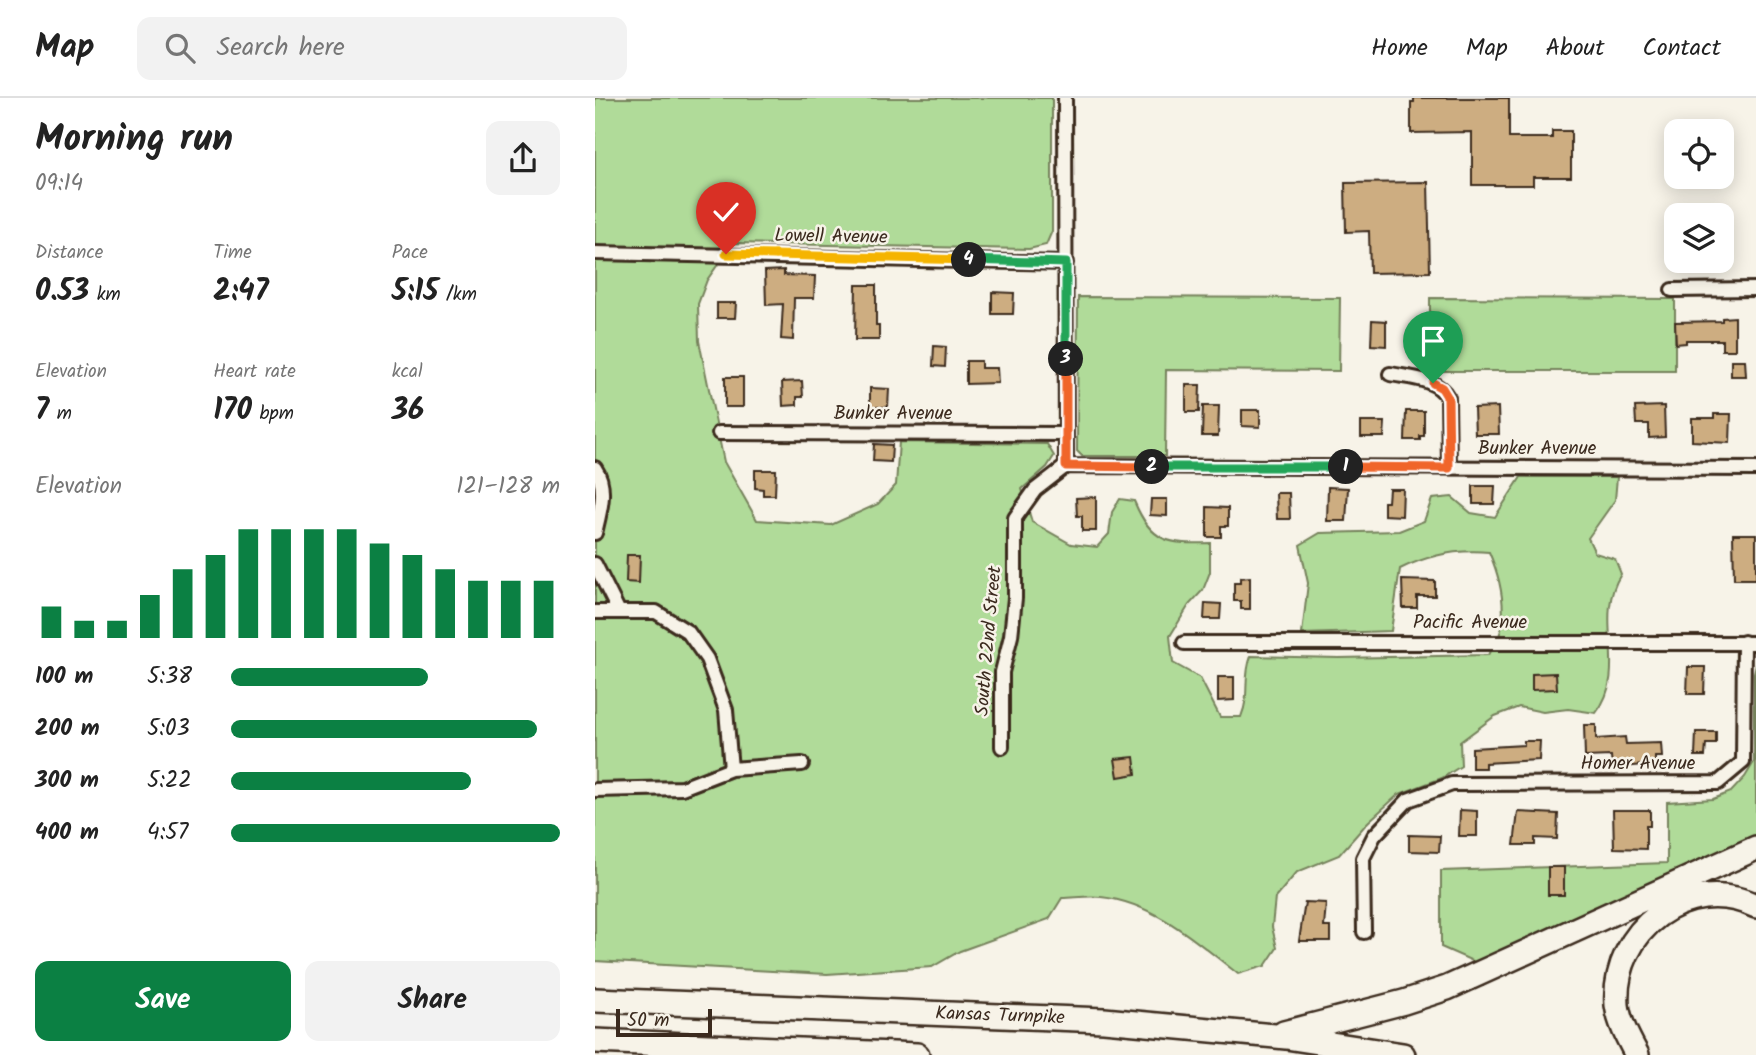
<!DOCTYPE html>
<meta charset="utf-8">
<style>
:root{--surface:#fff;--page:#f2f2f2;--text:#222;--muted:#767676;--line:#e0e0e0;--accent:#0b8043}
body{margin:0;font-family:Kalam,sans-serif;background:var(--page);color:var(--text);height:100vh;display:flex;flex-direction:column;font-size:26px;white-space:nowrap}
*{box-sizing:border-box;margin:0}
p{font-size:23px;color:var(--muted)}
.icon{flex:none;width:38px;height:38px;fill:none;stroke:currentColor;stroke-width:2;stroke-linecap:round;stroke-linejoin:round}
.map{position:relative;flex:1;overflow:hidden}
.sheet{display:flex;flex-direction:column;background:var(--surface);width:595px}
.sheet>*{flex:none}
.buttons{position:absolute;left:1069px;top:21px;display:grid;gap:14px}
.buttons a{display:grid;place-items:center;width:70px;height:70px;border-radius:14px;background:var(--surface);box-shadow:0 4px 18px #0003;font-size:35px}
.scale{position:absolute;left:21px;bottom:18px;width:96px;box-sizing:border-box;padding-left:7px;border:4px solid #3b2a1e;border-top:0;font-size:19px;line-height:24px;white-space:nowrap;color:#3b2a1e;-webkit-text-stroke:5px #f7f3e8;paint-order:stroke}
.pin{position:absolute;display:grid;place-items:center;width:60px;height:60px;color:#fff;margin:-72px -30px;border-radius:50% 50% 50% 0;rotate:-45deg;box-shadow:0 0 7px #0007}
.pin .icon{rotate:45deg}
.km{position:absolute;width:35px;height:35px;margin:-18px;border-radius:50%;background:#222;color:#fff;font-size:19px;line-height:35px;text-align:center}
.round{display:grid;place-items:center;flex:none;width:74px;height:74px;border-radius:14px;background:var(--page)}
.head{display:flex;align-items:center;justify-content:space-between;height:119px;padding:0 35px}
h1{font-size:38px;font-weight:800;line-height:52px}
.figures{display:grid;grid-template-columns:repeat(3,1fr);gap:10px;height:119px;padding:7px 35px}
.figures div{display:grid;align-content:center}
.figures b{font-size:30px;font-weight:800}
.figures small{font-size:19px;font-weight:400}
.figures p{font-size:19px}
.chart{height:196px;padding:14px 35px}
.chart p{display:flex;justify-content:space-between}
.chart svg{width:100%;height:126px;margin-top:7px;stroke:var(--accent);stroke-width:6}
.primary-button{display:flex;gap:14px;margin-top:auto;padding:14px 35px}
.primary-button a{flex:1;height:80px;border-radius:14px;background:var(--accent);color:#fff;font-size:28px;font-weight:800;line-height:80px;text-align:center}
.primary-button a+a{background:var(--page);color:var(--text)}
ul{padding:0 35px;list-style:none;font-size:23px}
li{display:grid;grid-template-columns:112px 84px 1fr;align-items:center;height:52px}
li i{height:18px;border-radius:9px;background:var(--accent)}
header{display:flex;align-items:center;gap:42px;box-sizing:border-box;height:98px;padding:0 35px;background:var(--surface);border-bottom:2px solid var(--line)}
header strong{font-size:33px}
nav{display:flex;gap:38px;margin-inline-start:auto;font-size:24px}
.search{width:490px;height:63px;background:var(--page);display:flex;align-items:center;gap:18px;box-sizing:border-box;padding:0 24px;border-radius:14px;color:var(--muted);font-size:26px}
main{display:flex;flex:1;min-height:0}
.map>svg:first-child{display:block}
</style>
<header>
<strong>Map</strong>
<div class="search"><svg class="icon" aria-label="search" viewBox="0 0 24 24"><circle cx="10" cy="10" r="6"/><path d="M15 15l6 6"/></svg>Search here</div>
<nav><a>Home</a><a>Map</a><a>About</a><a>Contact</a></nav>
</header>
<main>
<section class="sheet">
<div class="head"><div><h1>Morning run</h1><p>09:14</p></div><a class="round"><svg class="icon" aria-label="share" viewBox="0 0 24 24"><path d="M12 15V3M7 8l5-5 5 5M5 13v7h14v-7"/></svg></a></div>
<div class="figures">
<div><p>Distance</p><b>0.53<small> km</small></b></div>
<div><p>Time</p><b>2:47</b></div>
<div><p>Pace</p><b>5:15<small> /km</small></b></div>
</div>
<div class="figures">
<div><p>Elevation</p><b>7<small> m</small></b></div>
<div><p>Heart rate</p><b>170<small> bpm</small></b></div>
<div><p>kcal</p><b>36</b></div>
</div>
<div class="chart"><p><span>Elevation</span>121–128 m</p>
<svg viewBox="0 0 160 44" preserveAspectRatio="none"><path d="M5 44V33M15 44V38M25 44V38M35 44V29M45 44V20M55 44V15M65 44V6M75 44V6M85 44V6M95 44V6M105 44V11M115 44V15M125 44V20M135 44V24M145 44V24M155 44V24"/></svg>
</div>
<ul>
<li><b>100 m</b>5:38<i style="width:60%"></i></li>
<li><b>200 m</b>5:03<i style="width:93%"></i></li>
<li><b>300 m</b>5:22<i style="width:73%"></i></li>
<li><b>400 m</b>4:57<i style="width:100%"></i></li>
</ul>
<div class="primary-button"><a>Save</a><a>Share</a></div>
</section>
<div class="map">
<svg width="1161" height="957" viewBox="0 0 1161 957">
<rect width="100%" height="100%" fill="#f7f3e8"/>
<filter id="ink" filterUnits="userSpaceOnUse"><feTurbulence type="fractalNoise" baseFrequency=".0143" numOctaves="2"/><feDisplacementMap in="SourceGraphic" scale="14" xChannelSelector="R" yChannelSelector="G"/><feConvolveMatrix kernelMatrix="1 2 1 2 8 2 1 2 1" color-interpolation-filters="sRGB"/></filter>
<g filter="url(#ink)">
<path fill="#b0db99" stroke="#76825c" stroke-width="2" d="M0,0H457V133L451,147L434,151L138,145L112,182L103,206L104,243L129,364L162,422L236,427L283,406L301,387L304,344L452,346L459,358L452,369L427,391L437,424L476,446L502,449L514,436L517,414L525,401L539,403C557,446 574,446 615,445V474L608,492L594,507L575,538L578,565L605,580L625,619H646C656,594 647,583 656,558L744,560L893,557C897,549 904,540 906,532C911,506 904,477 894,454C863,451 833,457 805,471L796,533L707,536L713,485L705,447L725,435L804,433L829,423L837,401L857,399L876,415L900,419L926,379H1022L1020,402L993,440L1000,455L1020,461L1026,476C997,521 1035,571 1001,615L973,611L948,614L924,609L900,618L865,644L866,668L847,680L804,696L773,724L744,757L702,774L680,800L677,829L682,850L670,868L643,876C602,844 560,805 506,799C493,797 479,800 467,800L454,821L365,853L337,869L232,876L0,863Z
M483,199L745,200L744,273L571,272L570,358H487L482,353Z
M835,200L1080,201V273H835Z
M1161,566V739L1011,809L882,865L846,849V773L1072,765V704L1118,701L1136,694L1150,679L1159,664V575Z"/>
<path fill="#cdad81" stroke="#3b2a1e" stroke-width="2" d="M819,0H914V40H957V33H976V79H938V87H877V34L816,35V4H819Z
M833,84L835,174L775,175L774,133L751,134L750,85Z
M189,172V177L220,178L219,200H199L198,242L186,241L188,206L171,207L170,173Z
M261,187H281V227H284V242H260Z
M397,194L419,195L418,216H397Z
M122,205H141L140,220H122Z
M1140,219V252H1127V242H1091V245L1081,246L1080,224L1127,223V220Z
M777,222L791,223V248L776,247Z
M339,248L351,249L350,269L338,268Z
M1136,262H1150L1151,278H1136Z
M371,263H386V270H402L403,285L371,286Z
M130,279H148V309H130Z
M207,283L208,299H202V307L188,308L187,284Z
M591,287H605L604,314H591Z
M275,290L294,291L293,309H275Z
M608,308H624L623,338H607Z
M1069,308L1070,339L1054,340V326H1041L1040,309Z
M903,309L904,336H880L879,310Z
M647,312H665V329L647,328Z
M811,313H829V338H825V342H810Z
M1119,316H1136L1135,345L1097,343V320H1119Z
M766,324H790L789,339H766Z
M279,346L297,347L296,364L278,363Z
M160,372H181L180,397H168V391L160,390Z
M878,388H900L899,406H878Z
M733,389L753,390L751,423H732Z
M794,391H808L807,418L789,417V404H793Z
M681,395H694L695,421H682Z
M501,399V433H487V418H482L481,400Z
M556,401H572V418L555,417Z
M612,409L633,410V428H626V439H612Z
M1138,436H1161V481H1139Z
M32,457H45L44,485L31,484Z
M655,479V511H646V503H639V485H645V480Z
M807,482L840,483V498H822V510H808Z
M610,505L626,506L625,521H609Z
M1093,569H1110L1109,596H1092Z
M961,575L962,591L937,592V576Z
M623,579H639V602L623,603Z
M989,627H1001V641L1030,639L1031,646L1066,645L1067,659H1060V666L1017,670L1016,658L990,659Z
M1101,634H1121V646H1111L1110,658H1100Z
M929,643H945L944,662L890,665V670H877V650L929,647Z
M539,659L541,676L523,679L520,661Z
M865,712L882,713V738H864Z
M1018,712H1055V728H1051V751L1019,750Z
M923,714L963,716L962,741L940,740V747H919Z
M814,737L845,738L844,754L814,753Z
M953,769H969V797H953Z
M710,804L731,805L729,829H735V843H704Z"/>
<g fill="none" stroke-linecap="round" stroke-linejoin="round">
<defs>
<path id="minor" d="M0,155L471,165
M1077,192L1161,191
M795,276C816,280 842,280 853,300L854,370
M124,335L471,336
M471,368L1161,371
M0,370C13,389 5,414 0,435
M0,466L24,514H61L93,534L112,561L131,612L136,671
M0,514H24
M589,545H1161
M407,649V574L416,538L420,500V420L440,392L471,368L470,0
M0,692L87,690L136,671L207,666
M769,834L768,760L779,738L813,702L857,686L1123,685L1148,664L1149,544"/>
<path id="motorway" d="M0,902L509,922L691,939L808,957
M689,935L809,904L852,890L1161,750
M0,943L322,957
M1042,957C1034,942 1024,924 1022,907C1017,832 1092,775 1161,808"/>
</defs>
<use href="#minor" stroke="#3b2a1e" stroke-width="18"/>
<use href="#motorway" stroke="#3b2a1e" stroke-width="28"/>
<use href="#minor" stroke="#f7f3e8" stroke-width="12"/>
<use href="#motorway" stroke="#f7f3e8" stroke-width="23"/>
</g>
</g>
<g fill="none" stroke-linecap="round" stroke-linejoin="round" filter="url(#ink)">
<defs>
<path id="split-1" d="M751,369L854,370L853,300L847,290L838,285"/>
<path id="split-2" d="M557,369H751"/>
<path id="split-3" d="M471,261V368L557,369"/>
<path id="split-4" d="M374,162L471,165V261"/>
<path id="split-5" d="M180,157L374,162"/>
<path id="split-6" d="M131,156L180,157"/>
</defs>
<use href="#split-1" stroke="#fff" stroke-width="14"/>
<use href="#split-2" stroke="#fff" stroke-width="14"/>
<use href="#split-3" stroke="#fff" stroke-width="14"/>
<use href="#split-4" stroke="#fff" stroke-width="14"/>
<use href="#split-5" stroke="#fff" stroke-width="14"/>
<use href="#split-6" stroke="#fff" stroke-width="14"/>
<use href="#split-1" stroke="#f0652b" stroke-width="9"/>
<use href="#split-2" stroke="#22a559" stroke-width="9"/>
<use href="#split-3" stroke="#f0652b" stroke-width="9"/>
<use href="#split-4" stroke="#22a559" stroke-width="9"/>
<use href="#split-5" stroke="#f5b400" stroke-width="9"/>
<use href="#split-6" stroke="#f5b400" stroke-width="9"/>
</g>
<g text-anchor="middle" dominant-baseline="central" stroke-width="5" stroke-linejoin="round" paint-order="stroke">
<g font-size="19" fill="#3b2a1e" stroke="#f7f3e8">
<text transform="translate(236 139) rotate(1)">Lowell Avenue</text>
<text x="298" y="316">Bunker Avenue</text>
<text x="942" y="351">Bunker Avenue</text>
<text x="875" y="525">Pacific Avenue</text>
<text transform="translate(394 543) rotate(-85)">South 22nd Street</text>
<text x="1043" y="666">Homer Avenue</text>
<text transform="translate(405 918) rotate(2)">Kansas Turnpike</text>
</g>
</g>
</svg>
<div class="buttons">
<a><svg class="icon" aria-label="locate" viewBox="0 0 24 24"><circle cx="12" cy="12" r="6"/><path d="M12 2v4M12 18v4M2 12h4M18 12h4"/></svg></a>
<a><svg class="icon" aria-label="layers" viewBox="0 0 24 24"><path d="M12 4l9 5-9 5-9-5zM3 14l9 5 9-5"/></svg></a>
</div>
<div class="scale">50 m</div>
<div class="pin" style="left:838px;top:285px;background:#1e9e55"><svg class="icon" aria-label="arrive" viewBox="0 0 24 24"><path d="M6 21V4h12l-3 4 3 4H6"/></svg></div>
<div class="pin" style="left:131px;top:156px;background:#d93025"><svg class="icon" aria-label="check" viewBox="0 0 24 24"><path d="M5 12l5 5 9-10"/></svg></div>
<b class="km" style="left:751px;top:369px">1</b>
<b class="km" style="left:557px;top:369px">2</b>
<b class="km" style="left:471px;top:261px">3</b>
<b class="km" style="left:374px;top:162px">4</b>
</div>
</main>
